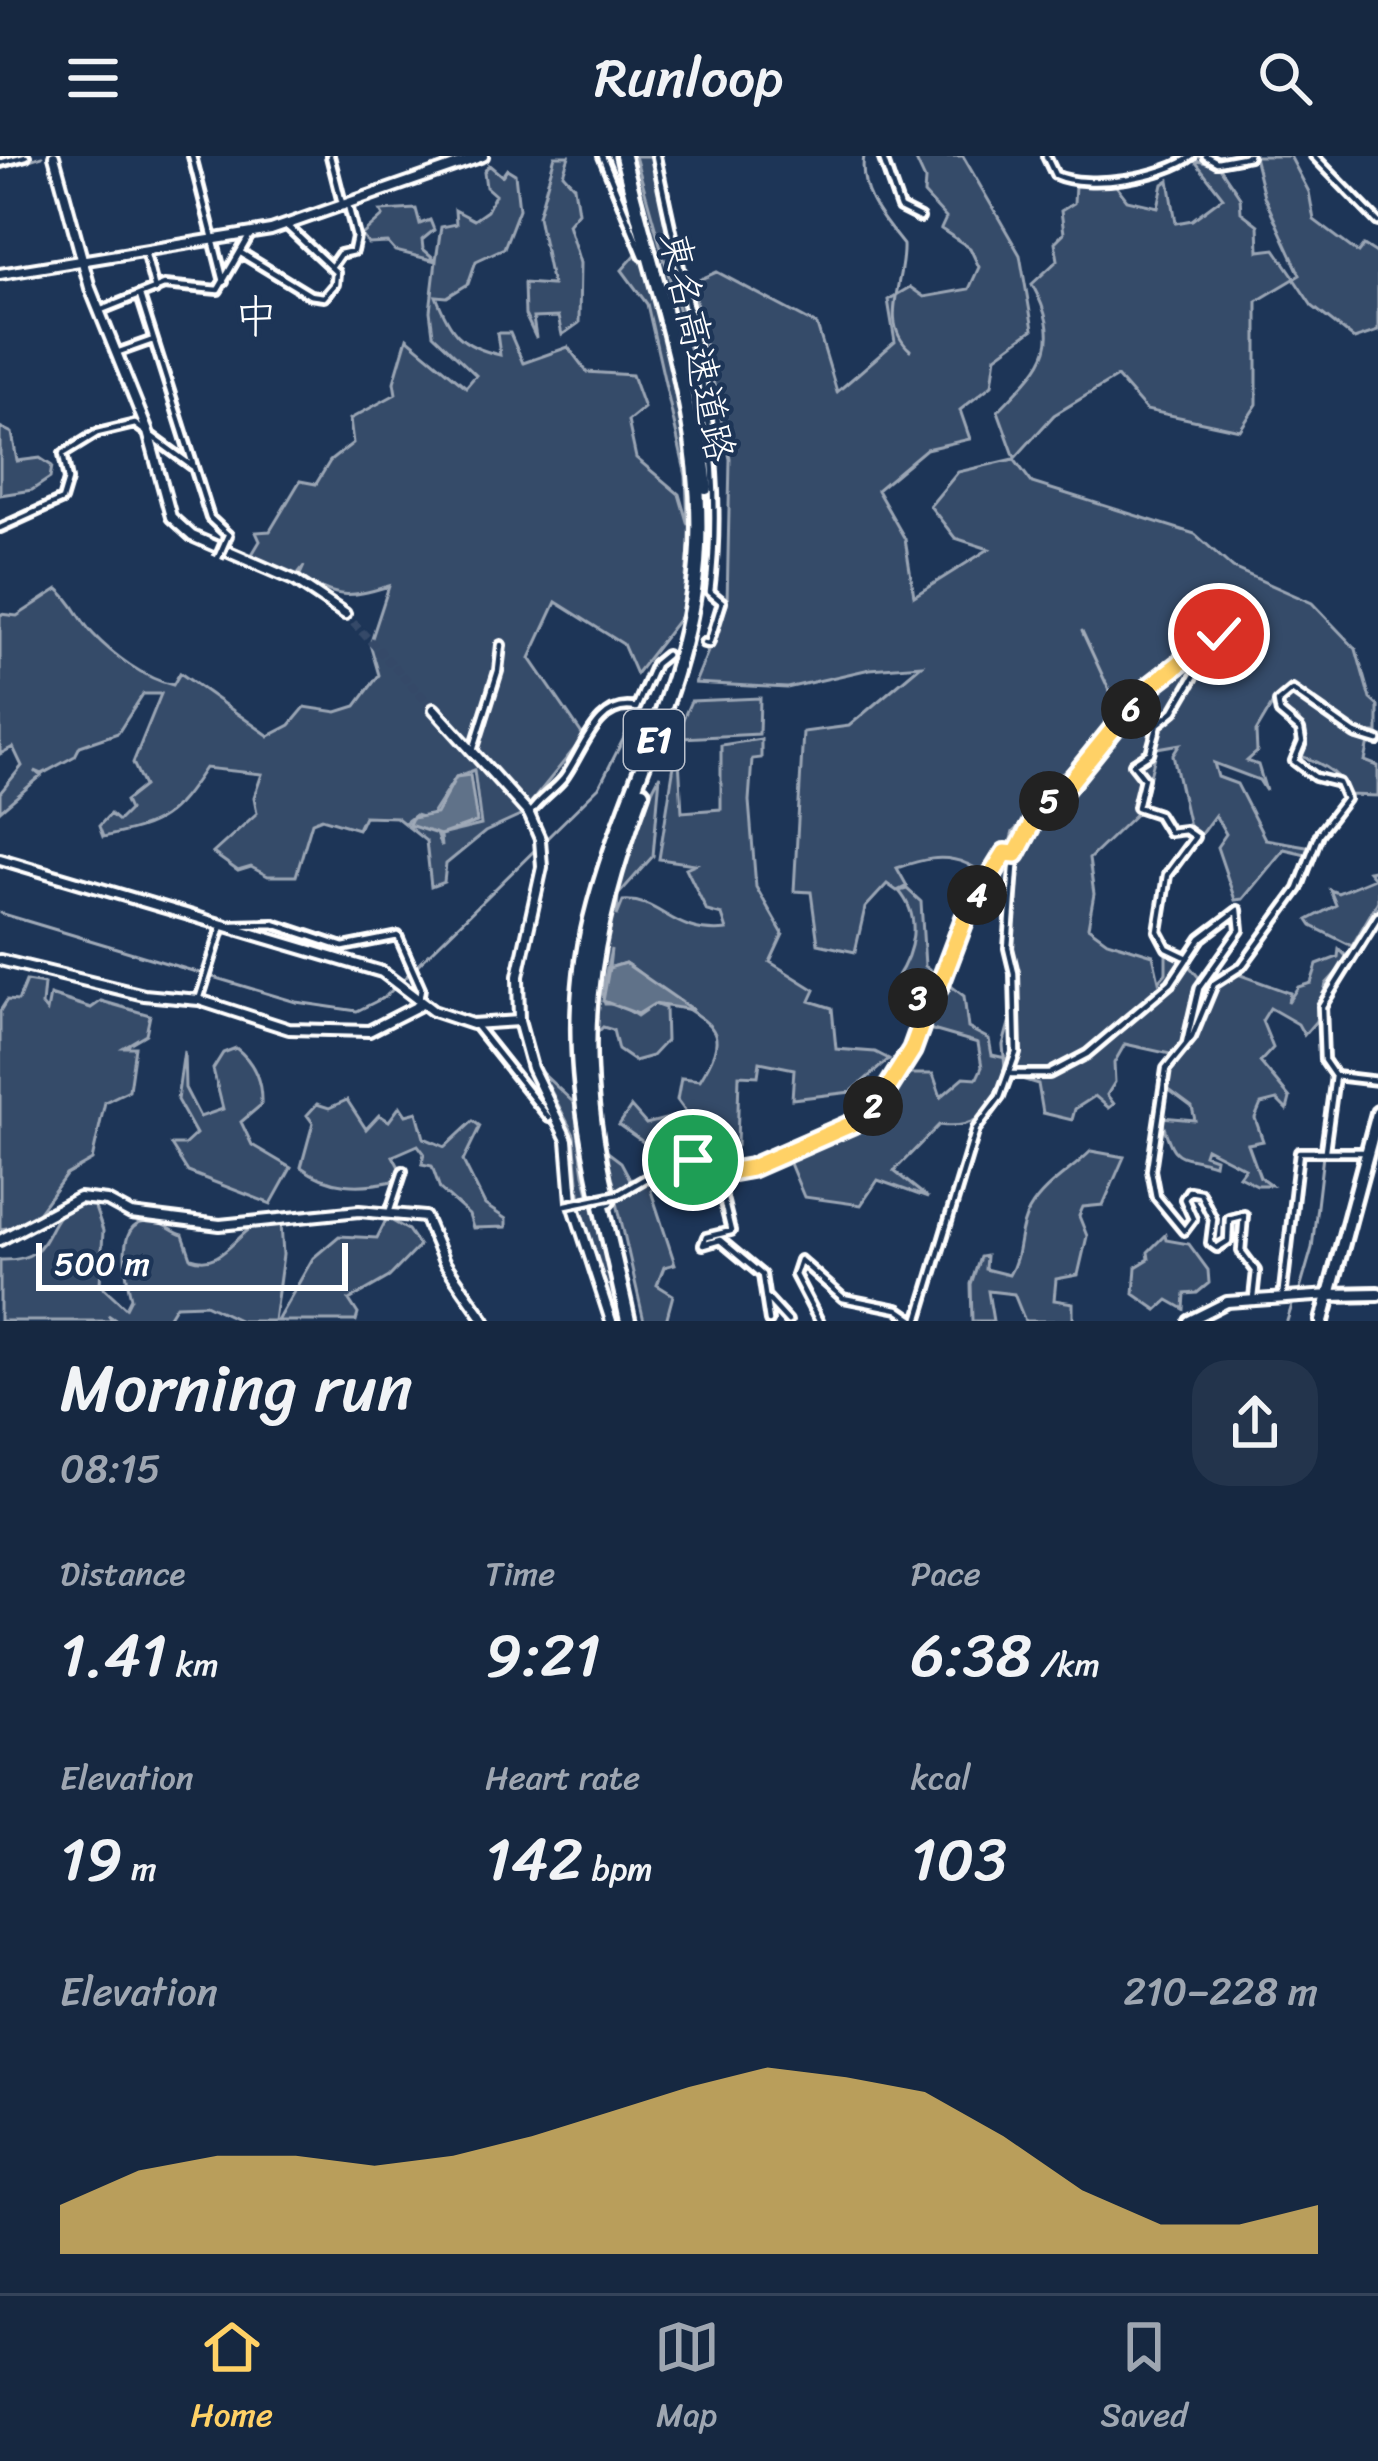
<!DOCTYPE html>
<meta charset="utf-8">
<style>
:root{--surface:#162841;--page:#23344c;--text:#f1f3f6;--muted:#9ea6b1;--line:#35445a;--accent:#ffd166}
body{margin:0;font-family:Sriracha,"Klee One",sans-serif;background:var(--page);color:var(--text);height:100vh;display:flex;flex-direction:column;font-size:45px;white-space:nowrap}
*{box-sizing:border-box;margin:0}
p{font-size:39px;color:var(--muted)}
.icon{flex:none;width:66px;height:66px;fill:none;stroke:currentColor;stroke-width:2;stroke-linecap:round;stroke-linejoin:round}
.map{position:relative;height:1165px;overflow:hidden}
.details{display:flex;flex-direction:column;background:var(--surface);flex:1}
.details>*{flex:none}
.scale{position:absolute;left:36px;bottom:30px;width:312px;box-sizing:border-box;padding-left:12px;border:6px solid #fff;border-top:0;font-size:33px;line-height:42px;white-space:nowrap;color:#fff;-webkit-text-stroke:9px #1d3557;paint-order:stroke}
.pin{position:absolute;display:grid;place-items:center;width:102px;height:102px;color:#fff;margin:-51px;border:6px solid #fff;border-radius:50%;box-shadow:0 3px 12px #0007}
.km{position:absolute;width:60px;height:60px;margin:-30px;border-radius:50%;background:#222;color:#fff;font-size:33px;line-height:60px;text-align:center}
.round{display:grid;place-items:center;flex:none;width:126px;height:126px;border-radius:36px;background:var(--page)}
.overview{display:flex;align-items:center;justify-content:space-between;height:204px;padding:0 60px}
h1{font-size:66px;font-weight:600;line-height:90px}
.metrics{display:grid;grid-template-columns:repeat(3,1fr);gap:18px;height:204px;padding:12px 60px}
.metrics div{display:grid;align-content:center}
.metrics b{font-size:60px;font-weight:600}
.metrics small{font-size:33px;font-weight:400}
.metrics p{font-size:33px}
.chart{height:336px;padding:24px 60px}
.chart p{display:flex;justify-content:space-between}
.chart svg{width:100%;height:216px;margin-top:12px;fill:var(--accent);opacity:.7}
header{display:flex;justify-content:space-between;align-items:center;height:156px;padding:0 60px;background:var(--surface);font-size:54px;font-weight:600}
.menu{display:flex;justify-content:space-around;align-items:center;height:168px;border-top:3px solid var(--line);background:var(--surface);font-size:33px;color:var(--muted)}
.menu a{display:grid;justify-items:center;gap:6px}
.menu .on{color:var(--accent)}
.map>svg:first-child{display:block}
</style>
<header><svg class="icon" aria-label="menu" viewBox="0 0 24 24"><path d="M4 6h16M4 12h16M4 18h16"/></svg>Runloop<svg class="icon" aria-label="search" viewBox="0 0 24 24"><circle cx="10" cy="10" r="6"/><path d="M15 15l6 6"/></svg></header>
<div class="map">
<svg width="1378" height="1165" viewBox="0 0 1378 1165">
<rect width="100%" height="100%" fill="#1d3557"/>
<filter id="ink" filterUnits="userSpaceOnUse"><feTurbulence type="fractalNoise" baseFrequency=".00833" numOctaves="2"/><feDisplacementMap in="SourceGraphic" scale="24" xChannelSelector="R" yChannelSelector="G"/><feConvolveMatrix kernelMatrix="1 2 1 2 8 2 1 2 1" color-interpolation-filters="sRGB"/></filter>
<g filter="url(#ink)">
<path fill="#364b69" stroke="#9aa5b4" stroke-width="3" fill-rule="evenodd" d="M555,0H569L563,18L574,30L578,56L568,68L580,107L579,167L562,179L558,161L533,162L536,182L525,159L524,127L552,129L538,60Z
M635,0H652L690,195Z
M914,0H963L1020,99L1033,173L996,200L992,229L960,254L970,283L926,293L877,334L905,383L914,440L989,393L955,382L930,350L958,316L1014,303L1032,327L1195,378L1233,412L1312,447L1356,493L1370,543L1378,550V577H1371L1365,605L1378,610V640L1348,639C1343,617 1317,605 1297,599L1306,586L1299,564L1272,549L1256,576L1257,596L1247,605L1258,609L1266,635L1259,624L1214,607L1218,621L1237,628L1265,683L1312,691L1310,699L1284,693L1243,743L1235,744L1217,691L1226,678L1215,659L1198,682L1189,670L1173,599L1180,588L1157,592L1142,652L1089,703L1094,738L1088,771L1107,785L1153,799L1159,825L1166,817V787L1189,795L1175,813L1185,805L1201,824L1193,844L1235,817L1290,837L1288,846L1298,831L1311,827L1317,809L1338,801L1339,793L1349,803L1326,828L1316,865L1304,879L1298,868L1270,852L1262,865L1273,892L1260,906L1290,942L1287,954L1277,944L1261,948L1255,962L1263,985L1248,988L1260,1021L1271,1029H1257L1239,1020L1245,1012L1206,992L1204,998L1215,1002L1214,1008C1178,996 1175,1011 1161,961L1195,964L1192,951L1165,931L1175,899L1125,888L1114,907L1115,926L1107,939L1114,948L1109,952L1095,940L1075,953L1072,964L1043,957L1038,928L1015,921C991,951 980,975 939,969L894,1015L928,1042L878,1024L861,1049L804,1041L789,1005L851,975L892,968L886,953L905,918H933L941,941L964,921L977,922L982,911L978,887L901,865L896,823C914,796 922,762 899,735L907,733L921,746L925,810L964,840L968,872L989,883L992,899L1010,903C1025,834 1008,792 1002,726C986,724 981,714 967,708C943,697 920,704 897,712L907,730L897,735L887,728L865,752L855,796L818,788L811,736L794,735L803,576L849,570L921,509L870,513L787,532L695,527L727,449L730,303L692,127L717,116L817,169L837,236L895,186L888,144L910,131L924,141L969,133L979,111L970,92L941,73L946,62L924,38L925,24Z
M1254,0H1290L1309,36L1314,64L1358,97L1364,89L1378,98V175L1354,183L1312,150L1294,123L1257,145V248L1240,274L1146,254L1117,221L1054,259L1015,302L998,255C1043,208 1066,192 1032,128L1058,104L1055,86L1064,77L1061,55L1074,47L1075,29L1114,27L1127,44L1158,51L1163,28L1169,24L1176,67L1192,64L1223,41L1194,4L1219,10L1240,41L1241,56L1258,69L1259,95L1275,93L1295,122L1300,119L1264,40Z
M489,9L502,20L507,13L515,18L519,53L504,92L476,105L468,128L447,141L436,140C450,176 460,190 500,199L497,177H510L523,207L568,191L587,216L632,219L644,252L628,265L636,302L679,338L688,369L686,320L647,148L622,114L639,95L669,182L695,336L682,459L636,518L623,488L556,446L530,502L584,581L520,660L485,676L446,708L444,726L431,731L426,685L396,661L364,660L358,673L322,662L312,666L296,720H268L251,711L238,715L213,697L257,657L254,641L262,618L205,612C172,662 161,669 103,681L99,670L110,658L118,665L129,654L125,645L144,630L133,607L161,538H143L118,577L80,590L75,600L42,618L35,615L41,620L0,655V637L22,610L13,591L0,598V458L17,460L58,433C74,446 79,463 93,478C113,499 145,523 173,529L180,517L269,580L290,569L305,551L337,556L356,550L379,519L370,488L389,430C345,443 340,442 299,421L304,410L296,420L251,400L260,385L256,376L270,375L300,325L316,328L330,305L353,287L350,263L396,238L394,226L407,182L466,231L476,219L433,178L430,155L436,105L395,95L388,87L368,88L362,79L383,60L380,55L416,53L420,68L430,64L434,74L422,84L423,93L436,104L441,71L456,68L455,54L474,64L487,55L495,39L486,31L484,16ZM474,614L481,669L440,679L441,691L435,675L406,666L415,659L429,663L456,621Z
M0,271L12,277L17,305L40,302L52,310L50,322L32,334L0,339Z
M760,542L759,578L682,582L679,572L691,545Z
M761,583V602L752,603L749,645L756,731L783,778L770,806L815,834L810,845L832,852L836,893L875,896L889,903L851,936L792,943L794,913L760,906L758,920L739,919L737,990L722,995L706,984L677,944L681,922L700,924C731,874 715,871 672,843C655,833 643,817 625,807L609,812L611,793L602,836L605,848H619L637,860L654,848L665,852L666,885L652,900L634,905L618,894L613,874L603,871L594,880L590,864C605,778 618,697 660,619L653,700L618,739L617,760L623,745C661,742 672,780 727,774L722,759L707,755L686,712L695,708L659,703L678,584L682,656L721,653V589Z
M1378,713V745L1352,790L1312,770L1308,764L1336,749L1330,734L1338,737L1374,722L1368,715Z
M26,825L44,828L42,849L47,855L50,839L91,852L101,845L150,859L146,878L124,891H135L129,934L105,946L92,1004L66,1019L29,1069L0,1073V855L7,844L18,845Z
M236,892C255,907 262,926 261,949L241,966L252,989L291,1012L271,1048L188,1016L171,989H184L196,978L177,944L184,895L185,932L200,961L223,953L213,913L223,897Z
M541,916L574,947L584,1018L622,1165H616L581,1060L574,979Z
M347,944L366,973L379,959L389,965L400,950L406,959L417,956L424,982L445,991L473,965L480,970L463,1005L485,1049L506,1063V1071L473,1072L469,1059L440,1033L432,1010L422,1008L424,997L418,989L393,1000L400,1013L393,1025C360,1032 329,1032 301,1011L313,967L307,959L317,948L329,952Z
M631,951L646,968L673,961L693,997L681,1030L660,1025L651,1035L675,1108L664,1111L657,1129L673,1139L666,1165H644L605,994L621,1006L630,1023L644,1025L646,988L619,969Z
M1091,995L1124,1001L1103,1049L1083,1051L1079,1060L1087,1080L1078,1119L1056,1123L1054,1144L1073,1147V1165H1025L1014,1138L988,1135L993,1165H972L971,1128L980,1101L986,1100L985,1113L1009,1119C1022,1099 1017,1075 1029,1055C1044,1029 1070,1016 1091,995Z
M76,1045L93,1046L103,1075L100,1128L126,1152L131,1142C126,1121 112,1057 157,1067C166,1068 173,1077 183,1079L191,1102C219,1112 232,1085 251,1072C257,1067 273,1068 281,1067L283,1099L274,1165H241L205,1148L176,1149L166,1165H117L108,1159L112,1165H0V1104C57,1106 39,1066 76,1045Z
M387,1062L408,1074L419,1090L389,1121L349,1144L358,1158L356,1165H277L313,1102L339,1080L377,1082Z
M1165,1079L1166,1084L1189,1088L1208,1114L1209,1127L1197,1137L1185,1138L1184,1153L1168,1144L1157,1154L1134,1138L1136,1111L1149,1103L1148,1096Z"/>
<path fill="#617289" stroke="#a0aab8" stroke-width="3" d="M470,619L477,666L440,679L409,669L412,662L436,658L456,621Z
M625,807L693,854L654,848L638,858L603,845L609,812Z"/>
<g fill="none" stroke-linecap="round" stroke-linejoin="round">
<path stroke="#a0aab8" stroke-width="3" d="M864,0C858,37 883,63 903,89C905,125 878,166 910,194
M0,13L42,0
M0,757L296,846L357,855L385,841L599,631L638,554
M1354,796L1378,751
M1011,814L1000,724L1013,676L1045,644L1051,623C1076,615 1104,572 1116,549L1082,475
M1321,874L1323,837L1342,814
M1006,924L1003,889L1013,853
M952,1053L980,972
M1299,1137L1312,1092L1332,924L1321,895
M919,1155L927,1130
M1287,1165L1293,1146"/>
<path stroke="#344968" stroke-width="4.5" stroke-dasharray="4.5 2" stroke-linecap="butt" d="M666,499L704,487"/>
<path stroke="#344968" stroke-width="8" stroke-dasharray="8 4" stroke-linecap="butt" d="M345,458L434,553"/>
<defs>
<path id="minor" d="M192,0L224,126
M330,0L343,51
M602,0L643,100
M656,0C685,145 729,288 710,436L722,446L709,488L704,487
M882,0L900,52L920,62
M1046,0L1055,19C1088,34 1165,21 1192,0
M1206,0L1217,6L1249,0
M1314,0L1378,66
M0,7L26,0
M145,95L155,134
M241,97L310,139L324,141L335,128L336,116L287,70
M331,111L340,98L353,95L356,81L348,49
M140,140L210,362L228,379
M99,155L164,129L218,134L251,77
M119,196L153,184
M0,372L62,344L68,324L63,298L97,277L135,268L192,310
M473,595L498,515L501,489
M529,658C539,643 552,636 563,623C583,597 596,543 636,552L655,508L666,499
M234,769L274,768L343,791L398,780L421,832L419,845
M199,844L222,770
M475,869L549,962
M1011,918H1049L1087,898L1171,827L1201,782L1238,754L1240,774L1199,832L1186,888
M1335,920L1378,925
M689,980L717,1018L731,1075L706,1081L703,1089L720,1084L762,1119L769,1165
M1325,994L1335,920L1324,904L1322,850L1378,760
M717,1018L751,1013L811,989L869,954L917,884V843L939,831L965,762L1005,697L1015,698
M619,1038L653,1018H680L696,999L688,981
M389,1057L403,1015
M767,1142L788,1165
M1253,1142L1256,1115L1241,1095L1244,1059L1229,1063L1228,1085L1217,1092L1210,1087L1213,1063L1200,1037L1189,1035L1184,1043L1193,1063L1184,1075L1156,1041L1151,1014L1166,913L1192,881L1214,828L1242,810L1298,733L1319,678L1346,643L1339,627L1315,621L1294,605L1302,586L1300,574L1280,557L1278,546L1292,534L1355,578L1378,585
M1282,1143L1299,996H1366
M819,1165L795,1119L800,1104L843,1142L898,1153L915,1165
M918,1165L976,973L1000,941L1016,897L1014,817L1008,792L1015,698L1038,656L1067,630L1144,535L1183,505L1210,470L1219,478L1174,555L1158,568L1150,597L1133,608L1144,622L1137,651L1158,658L1169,676L1185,674L1195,681L1167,719L1158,775L1167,792L1188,802"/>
<path id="tertiary" d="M54,0L90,132L148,276L171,361L192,380L296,425L345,458
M434,553L529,658L540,683L542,711L518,820L519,865L532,912L567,984L572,1045L611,1165
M0,703L382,816L433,855L472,868L519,865
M0,804L144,839L199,844L289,873L369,875L422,848
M0,1084L79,1042L107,1045L131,1058L220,1069L359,1055L425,1061L444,1106L485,1165
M1189,1165L1227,1146L1330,1139"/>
<path id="secondary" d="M0,118L271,74L483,0"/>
<path id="primary" d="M1330,1139L1378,1138
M1322,1165L1378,957"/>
<path id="motorway" d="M623,0C655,136 708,265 697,408C687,534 620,642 591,763C557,903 599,1029 628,1165
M698,263L706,332
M608,1044C571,891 588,782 642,636"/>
</defs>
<use href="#minor" stroke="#fff" stroke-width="14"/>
<use href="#tertiary" stroke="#fff" stroke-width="16"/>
<use href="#secondary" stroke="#fff" stroke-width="16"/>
<use href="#primary" stroke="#fff" stroke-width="20"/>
<use href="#motorway" stroke="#fff" stroke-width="21"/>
<use href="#minor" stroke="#1d3557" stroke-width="4.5"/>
<use href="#tertiary" stroke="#1d3557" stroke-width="8"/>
<use href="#secondary" stroke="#1d3557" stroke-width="8"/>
<use href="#primary" stroke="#1d3557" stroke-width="10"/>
<use href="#motorway" stroke="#1d3557" stroke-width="12"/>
<defs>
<path id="minor-bridge" d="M218,402L228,379
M566,1049L619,1038"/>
</defs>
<use href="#minor-bridge" stroke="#fff" stroke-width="14" stroke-linecap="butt"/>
<use href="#minor-bridge" stroke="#1d3557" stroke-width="4.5"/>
</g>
</g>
<g fill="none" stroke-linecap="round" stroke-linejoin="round" filter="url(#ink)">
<defs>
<path id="route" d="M693,1004L689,980L717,1018L751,1012L854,967L883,940L912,894L920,872L917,843L939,831L965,762L1005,697L1016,698L1038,656L1067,630L1144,535L1183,505L1210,470L1219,478"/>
</defs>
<use href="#route" stroke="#fff" stroke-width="24"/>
<use href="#route" stroke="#ffd166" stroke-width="15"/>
</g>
<g text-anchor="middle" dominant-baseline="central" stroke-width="9" stroke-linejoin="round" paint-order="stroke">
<rect fill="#1d3557" stroke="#bbc2cd" stroke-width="3" x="624" y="554" width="60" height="60" rx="9"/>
<g font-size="36" font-weight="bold" fill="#fff">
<text x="654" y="584">E1</text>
</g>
<g font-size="39" fill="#fff" stroke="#1d3557">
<text transform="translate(698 191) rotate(78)">東名高速道路</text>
</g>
<g font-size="45" fill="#fff" stroke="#1d3557">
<text x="256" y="161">中</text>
</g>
</g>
</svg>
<div class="scale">500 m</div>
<div class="pin" style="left:693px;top:1004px;background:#1e9e55"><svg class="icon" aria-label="arrive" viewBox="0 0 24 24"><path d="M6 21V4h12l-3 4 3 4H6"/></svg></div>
<div class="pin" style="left:1219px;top:478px;background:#d93025"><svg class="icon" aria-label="check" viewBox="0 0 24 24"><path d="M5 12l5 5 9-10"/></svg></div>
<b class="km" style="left:873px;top:950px">2</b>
<b class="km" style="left:918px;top:842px">3</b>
<b class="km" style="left:977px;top:739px">4</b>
<b class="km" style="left:1049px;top:645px">5</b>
<b class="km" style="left:1131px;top:553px">6</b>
</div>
<section class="details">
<div class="overview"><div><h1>Morning run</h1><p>08:15</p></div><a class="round"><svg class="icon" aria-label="share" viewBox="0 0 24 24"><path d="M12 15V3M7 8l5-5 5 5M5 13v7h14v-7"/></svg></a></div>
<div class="metrics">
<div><p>Distance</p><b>1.41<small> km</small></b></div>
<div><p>Time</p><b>9:21</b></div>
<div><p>Pace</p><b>6:38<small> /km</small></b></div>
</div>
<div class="metrics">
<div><p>Elevation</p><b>19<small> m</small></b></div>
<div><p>Heart rate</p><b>142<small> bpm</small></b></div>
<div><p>kcal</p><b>103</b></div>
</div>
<div class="chart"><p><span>Elevation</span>210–228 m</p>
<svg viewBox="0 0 160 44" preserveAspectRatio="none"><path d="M0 44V34L10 27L20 24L30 24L40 26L50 24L60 20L70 15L80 10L90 6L100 8L110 11L120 20L130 31L140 38L150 38L160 34V44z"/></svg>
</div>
</section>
<nav class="menu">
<a class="on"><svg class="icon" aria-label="home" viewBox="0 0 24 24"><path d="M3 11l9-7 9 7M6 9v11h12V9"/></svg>Home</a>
<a><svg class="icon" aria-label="map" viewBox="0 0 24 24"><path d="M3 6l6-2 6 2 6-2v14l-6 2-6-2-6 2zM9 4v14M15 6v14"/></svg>Map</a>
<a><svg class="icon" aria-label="saved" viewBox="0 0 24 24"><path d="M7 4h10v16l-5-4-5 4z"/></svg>Saved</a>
</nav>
